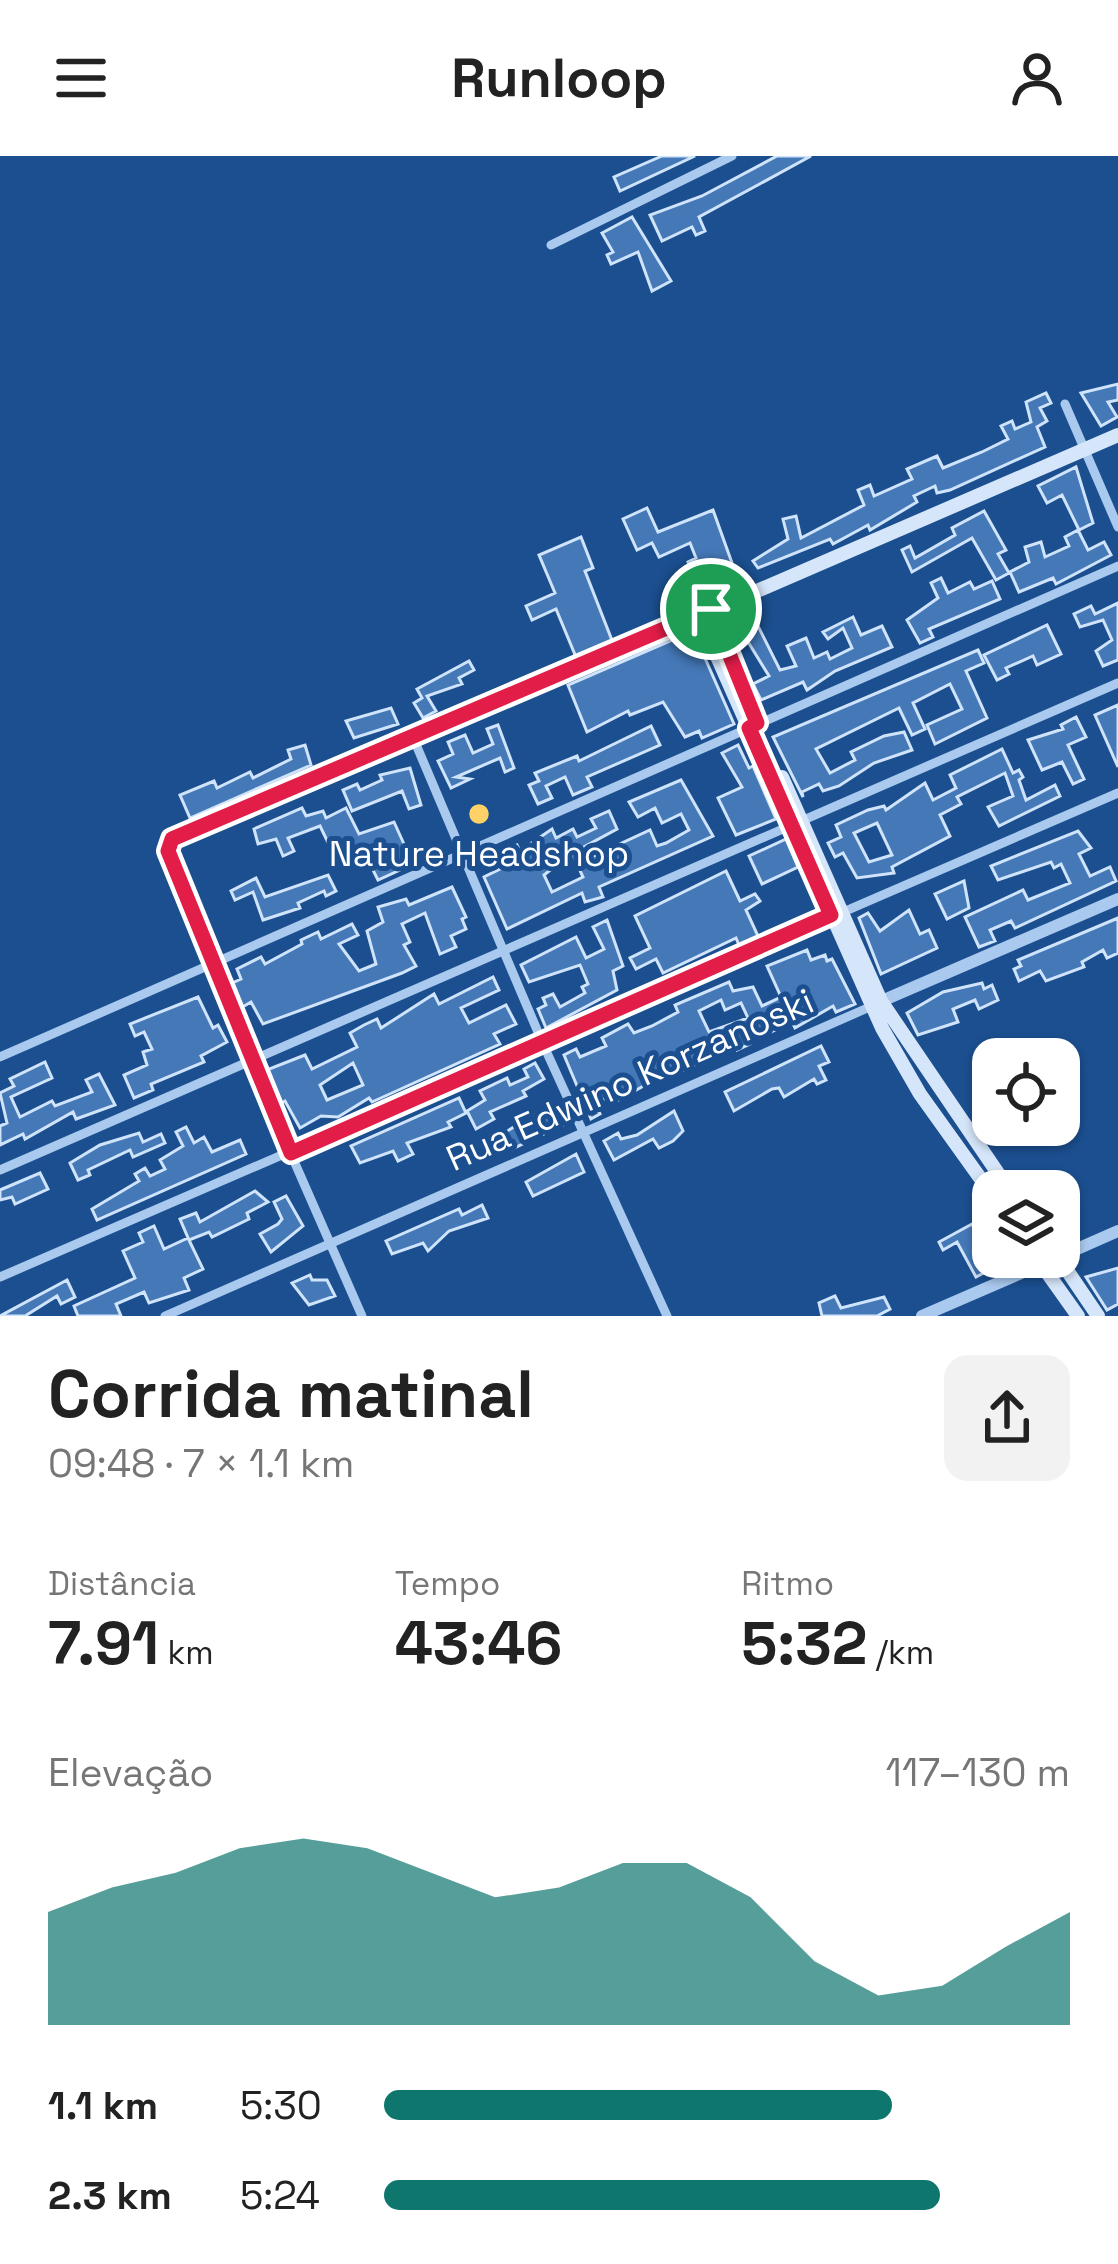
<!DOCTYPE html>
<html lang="pt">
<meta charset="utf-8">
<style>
:root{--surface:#fff;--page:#f2f2f2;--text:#222;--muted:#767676;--accent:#0f766e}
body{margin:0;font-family:"Space Grotesk",sans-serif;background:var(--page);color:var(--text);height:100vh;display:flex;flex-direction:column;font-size:45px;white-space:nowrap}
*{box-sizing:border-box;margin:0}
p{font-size:39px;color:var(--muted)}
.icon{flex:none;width:66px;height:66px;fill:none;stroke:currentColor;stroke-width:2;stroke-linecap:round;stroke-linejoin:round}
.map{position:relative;height:1160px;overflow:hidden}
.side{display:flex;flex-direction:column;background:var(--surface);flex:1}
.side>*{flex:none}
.fabs{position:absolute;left:972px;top:882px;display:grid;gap:24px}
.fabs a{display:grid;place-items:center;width:108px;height:108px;border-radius:24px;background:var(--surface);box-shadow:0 3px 9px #0004;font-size:60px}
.pin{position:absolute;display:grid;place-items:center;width:102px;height:102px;color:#fff;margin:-51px;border:6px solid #fff;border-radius:50%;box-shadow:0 3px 12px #0007}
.round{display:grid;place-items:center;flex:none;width:126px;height:126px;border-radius:24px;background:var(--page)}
.overview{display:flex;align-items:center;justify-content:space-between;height:204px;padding:0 48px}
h1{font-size:66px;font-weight:700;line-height:90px}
.stats{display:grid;grid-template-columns:repeat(3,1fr);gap:18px;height:204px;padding:12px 48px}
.stats div{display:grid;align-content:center}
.stats b{font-size:60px;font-weight:700}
.stats small{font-size:33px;font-weight:400}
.stats p{font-size:33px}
.chart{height:336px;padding:24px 48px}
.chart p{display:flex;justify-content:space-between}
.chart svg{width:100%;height:216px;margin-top:12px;fill:var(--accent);opacity:.7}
ul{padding:0 48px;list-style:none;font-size:39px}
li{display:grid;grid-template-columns:192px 144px 1fr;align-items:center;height:90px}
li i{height:30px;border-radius:15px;background:var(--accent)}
header{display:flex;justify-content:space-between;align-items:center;height:156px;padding:0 48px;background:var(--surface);font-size:54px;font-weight:700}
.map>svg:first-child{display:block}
</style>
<header><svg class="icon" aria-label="menu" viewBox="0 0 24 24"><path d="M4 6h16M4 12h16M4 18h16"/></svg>Runloop<svg class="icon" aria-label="person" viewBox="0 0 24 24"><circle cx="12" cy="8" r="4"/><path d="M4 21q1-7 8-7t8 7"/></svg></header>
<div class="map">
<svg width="1118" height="1160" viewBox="0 0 1118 1160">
<rect width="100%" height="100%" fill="#1b4f8f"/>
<path fill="#4478b7" stroke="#cfe3fa" stroke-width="3" fill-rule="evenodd" d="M662,0H695L620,35L614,21Z
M777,0H811L699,61L705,75L696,79L692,71L662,85L650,59L702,40Z
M632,61L671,125L652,135L638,96L611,108L607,99L613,96L602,77Z
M1118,228V244L1108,246L1117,261L1101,270L1081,237Z
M1046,237L1051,247L1040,252L1047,265L1037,271L1045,291L950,334L937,337L935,330L914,340L917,346L870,374L868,369L833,388L830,383L758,412L753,405L788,383L783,363L796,360L801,382L864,349L858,334L870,329L874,340L912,323L907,313L937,300L943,312L982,296L1008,283L1001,270L1012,265L1015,273L1031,266L1026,246Z
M1076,311L1093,367L1079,374L1062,339L1047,347L1038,330Z
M647,352L658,376L713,354L732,407L715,415L725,437L717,440L708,421L697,426L688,406L696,402L690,387L659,401L652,387L637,394L623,363Z
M984,355L1006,394L998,398L1009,417L996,424L972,382L912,416L902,394L910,390L915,402L955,379L952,372Z
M1078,374L1088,394L1104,386L1111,399L1056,428L1053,422L1019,436L1010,416L1029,406L1025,391L1041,386L1045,401L1069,390L1065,381Z
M581,381L593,412L585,415L613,487L576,501L556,453L532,464L526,450L555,437L539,399Z
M941,422L948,437L970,426L974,433L992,425L1000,443L929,473L933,481L920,487L907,464L938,442L931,427Z
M1118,447V504L1103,510L1096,495L1112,484L1103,464L1080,471L1074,458L1091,450L1095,458Z
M853,461L861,479L882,470L892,491L835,515L807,534L803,526L761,544L753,528L769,520L742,476L757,468L780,514L796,510L787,490L806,482L814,502L827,496L830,503L852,492L843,472L828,483L823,476Z
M1047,469L1061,498L1037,509L1033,500L1006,512L1009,518L997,524L984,499Z
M693,475L734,568L702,582L699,575L685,581L663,546L630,559L628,555L587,576L568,529Z
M978,494L984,507L966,515L987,562L935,588L927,569L962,553L950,528L913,547L925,573L912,579L899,552L816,593L830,617L855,604L851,596L884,580L904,576L912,594L874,607L839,630L823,635L819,628L802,636L803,641L773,581Z
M469,505L474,514L459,522L462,528L427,540L436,555L423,562L414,547L422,542L417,533Z
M1118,549V611L1095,559Z
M391,552L398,568L354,582L346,565Z
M1076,561L1086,581L1068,589L1084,623L1073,628L1062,606L1042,614L1028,584L1063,573L1061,569Z
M498,569L514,612L505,616L500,602L456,621L470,623L451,632L438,605L453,598L448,586L465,579L473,597L493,588L487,573Z
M651,570L660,589L587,621L592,631L573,639L565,621L546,630L552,642L538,648L529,629L539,625L535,617L577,600L579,605Z
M305,589L311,609L190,662L180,639L214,625L217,632L250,616L253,622L291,603L288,594Z
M738,589L749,612L753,610L776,663L736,679L718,642L742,631L722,597Z
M1002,593L1013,617L1019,614L1023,621L1019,624L1026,644L1055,629L1060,640L999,670L988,651L1013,640L1005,617L957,641L961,648L940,659L950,680L892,711L894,717L857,722L843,697L835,701L828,687L841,681L836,669L868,654L884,650L886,654L925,627L933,644L956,632L950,619ZM877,667L892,699L869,706L854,677Z
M410,612L421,649L409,653L402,635L352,655L343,634L357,628L360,634L382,624L380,619Z
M681,624L713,680L599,731L603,741L585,746L582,737L507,773L484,721L500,713L497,707L512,700L508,693L517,689L520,695L552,673L556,682L573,673L577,681L596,672L591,663L609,655L617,673L582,692L587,703L650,674L657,690L666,687L689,674L681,658L662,667L655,652L638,661L629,646ZM572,697L583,721L552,736L544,719Z
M302,652L306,660L323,655L326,662L346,652L359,678L394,666L413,708L378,724L362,692L335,701L320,670L288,682L294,695L283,700L276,683L258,688L254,673Z
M1078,675L1091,692L1079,698L1090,720L1110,711L1116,725L1015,772L1011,765L990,774L995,785L979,791L965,761L1023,734L1028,744L1070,727L1061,708L1054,712L1051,706L998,724L991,710Z
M786,683L798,711L762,728L749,700Z
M726,715L740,745L755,738L760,745L746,754L758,780L739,789L736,782L663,817L656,803L636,813L630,802L650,792L635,760Z
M328,719L336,735L326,740L324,735L298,747L300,752L263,764L253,736L235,744L231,735L256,722L265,741Z
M964,725L969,752L947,763L935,738Z
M452,731L466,761L462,763L466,773L451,780L456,791L440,798L425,757L402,768L410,786L404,789L416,810L402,817L263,868L251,846L239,853L230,828L241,823L237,813L261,801L265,808L302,788L301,784L318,776L321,783L352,768L358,779L339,788L359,815L376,808L367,775L383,766L378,751L406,743L409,749Z
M909,754L920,778L929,774L937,792L881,818L859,762L868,757L880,775Z
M1118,762V797L1107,802L1103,794L1082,806L1084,811L1046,825L1040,815L1019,825L1014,813L1021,810L1018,804Z
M607,764L623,810L613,815L617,834L546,872L538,853L546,849L543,842L553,838L560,851L585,837L582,831L588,828L580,809L529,826L521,809L576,781L586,802L604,793L593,771Z
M807,794L811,804L825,799L827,805L832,803L855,848L836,856L833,850L795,872L792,866L771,876L768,870L747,881L750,888L737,894L735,890L669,921L667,917L613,947L610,940L595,948L600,958L591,963L564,899L576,893L580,901L606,890L602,882L628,868L634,877L652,870L678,856L675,849L729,826L733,835L753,831L762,850L781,841L767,810ZM721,844L725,854L741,847L748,862L709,876L699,855Z
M493,821L499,834L461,852L469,867L506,849L516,868L494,878L500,888L372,946L369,942L338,961L321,960L300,972L285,945L280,948L264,915L305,899L312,913L357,891L350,877L364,869L377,863L381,872L434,838L439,848ZM353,907L363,929L327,944L320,929Z
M982,827L984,833L992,829L998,844L979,853L975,844L953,853L958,866L918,879L907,857L943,836Z
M198,841L213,872L218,869L227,886L201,900L204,906L151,928L153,934L134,942L124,919L147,909L143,896L152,893L144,876L135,880L130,868Z
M821,890L829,906L819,910L826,924L817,928L814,923L784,941L779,932L772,933L734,955L725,936Z
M45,906L52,922L11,941L20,961L52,945L55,950L92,936L86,924L99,918L115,949L76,963L73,956L25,983L23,978L0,989V970L7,967L0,937L14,930L10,923Z
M535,907L544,923L523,935L526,940L490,956L494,963L476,973L467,955L485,944L480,935L507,922L510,929L528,921L524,913Z
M459,942L466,957L448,966L451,971L407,987L413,998L398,1005L393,995L360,1007L351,990Z
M556,953L563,969L512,993L504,977L539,956L541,960Z
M674,955L683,975L673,985L659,992L653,983L614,1004L604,985L618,977L621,983L637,979Z
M186,971L194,987L204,981L212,996L240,984L246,998L97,1064L92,1053L139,1025L135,1018L145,1012L150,1020L165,1013L160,1004L183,990L176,976Z
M139,977L143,986L161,978L165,987L133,1001L130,994L88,1014L90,1019L78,1024L70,1007L100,989Z
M576,998L584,1016L533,1040L526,1026Z
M40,1017L48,1033L15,1048L12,1041L0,1044V1034Z
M255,1035L268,1046L247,1057L249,1063L212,1081L209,1076L189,1084L180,1063L196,1057L200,1066Z
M286,1040L303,1070L271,1096L260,1078L278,1068L282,1063L274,1046Z
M482,1049L488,1062L449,1075L428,1095L423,1087L392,1098L386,1085L459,1053L462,1059Z
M972,1068L995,1111L976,1121L957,1086L943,1094L939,1086Z
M154,1070L164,1093L188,1082L203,1113L184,1122L189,1134L149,1147L144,1136L116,1148L121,1160H78L74,1150L135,1122L123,1095L143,1086L139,1077Z
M1118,1112V1148L1107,1154L1086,1121Z
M310,1119L312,1124H327L335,1140L309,1149L292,1127Z
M67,1124L75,1141L61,1148L57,1140L25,1160H0Z
M835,1140L841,1152L884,1141L890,1153L877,1160H822L819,1147Z"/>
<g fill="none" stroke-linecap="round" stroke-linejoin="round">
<path stroke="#a9c9ee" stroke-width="9" d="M551,89L732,0
M1065,248L1118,371
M412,579L543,888L667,1160
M0,901L1118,410
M0,1014L1118,527
M0,1121L1118,637
M165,1160L872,850
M362,1160L251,907L168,695L172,684L699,460"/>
<path stroke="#a9c9ee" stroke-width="12" d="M877,847L1118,743
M1059,1101L1118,1075
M922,1160L1058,1101"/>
<path stroke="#d6e6fa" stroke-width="14" d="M711,453L757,568
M782,621L881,845L1010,1035
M993,1040L920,938L882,872L699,460L1118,279
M1036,1101L1078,1160
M1058,1101L1098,1160"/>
</g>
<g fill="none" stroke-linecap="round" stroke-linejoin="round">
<defs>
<path id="route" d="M711,453L757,567L749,572L831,759L291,997L168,695L172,683Z"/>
</defs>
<use href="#route" stroke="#fff" stroke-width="24"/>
<use href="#route" stroke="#e11d48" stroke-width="15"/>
</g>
<circle fill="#ffd166" stroke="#1b4f8f" stroke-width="4.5" cx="479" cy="658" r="12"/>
<g text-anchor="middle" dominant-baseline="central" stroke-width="10" stroke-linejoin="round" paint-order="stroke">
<g font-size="36" fill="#fff" stroke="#1b4f8f">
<text x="479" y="698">Nature Headshop</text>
</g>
<g font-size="36" fill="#fff" stroke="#1b4f8f">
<text transform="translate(630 924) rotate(-24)">Rua Edwino Korzanoski</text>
</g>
</g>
</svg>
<div class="fabs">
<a><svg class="icon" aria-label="locate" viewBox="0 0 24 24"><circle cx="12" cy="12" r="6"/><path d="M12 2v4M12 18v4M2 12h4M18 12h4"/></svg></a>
<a><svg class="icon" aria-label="layers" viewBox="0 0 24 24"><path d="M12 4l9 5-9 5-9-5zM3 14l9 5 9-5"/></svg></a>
</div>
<div class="pin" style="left:711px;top:453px;background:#1e9e55"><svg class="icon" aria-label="arrive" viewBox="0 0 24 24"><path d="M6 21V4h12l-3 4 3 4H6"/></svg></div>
</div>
<section class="side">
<div class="overview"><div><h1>Corrida matinal</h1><p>09:48 · 7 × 1.1 km</p></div><a class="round"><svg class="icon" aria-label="share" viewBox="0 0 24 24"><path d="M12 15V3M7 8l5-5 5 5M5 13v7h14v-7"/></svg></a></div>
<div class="stats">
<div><p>Distância</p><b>7.91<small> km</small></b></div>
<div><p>Tempo</p><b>43:46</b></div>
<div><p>Ritmo</p><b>5:32<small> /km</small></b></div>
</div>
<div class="chart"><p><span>Elevação</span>117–130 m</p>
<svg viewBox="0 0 160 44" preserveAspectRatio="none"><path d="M0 44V21L10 16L20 13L30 8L40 6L50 8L60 13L70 18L80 16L90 11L100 11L110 18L120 31L130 38L140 36L150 28L160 21V44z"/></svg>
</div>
<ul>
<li><b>1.1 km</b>5:30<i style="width:74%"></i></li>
<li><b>2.3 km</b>5:24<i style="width:81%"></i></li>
</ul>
</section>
